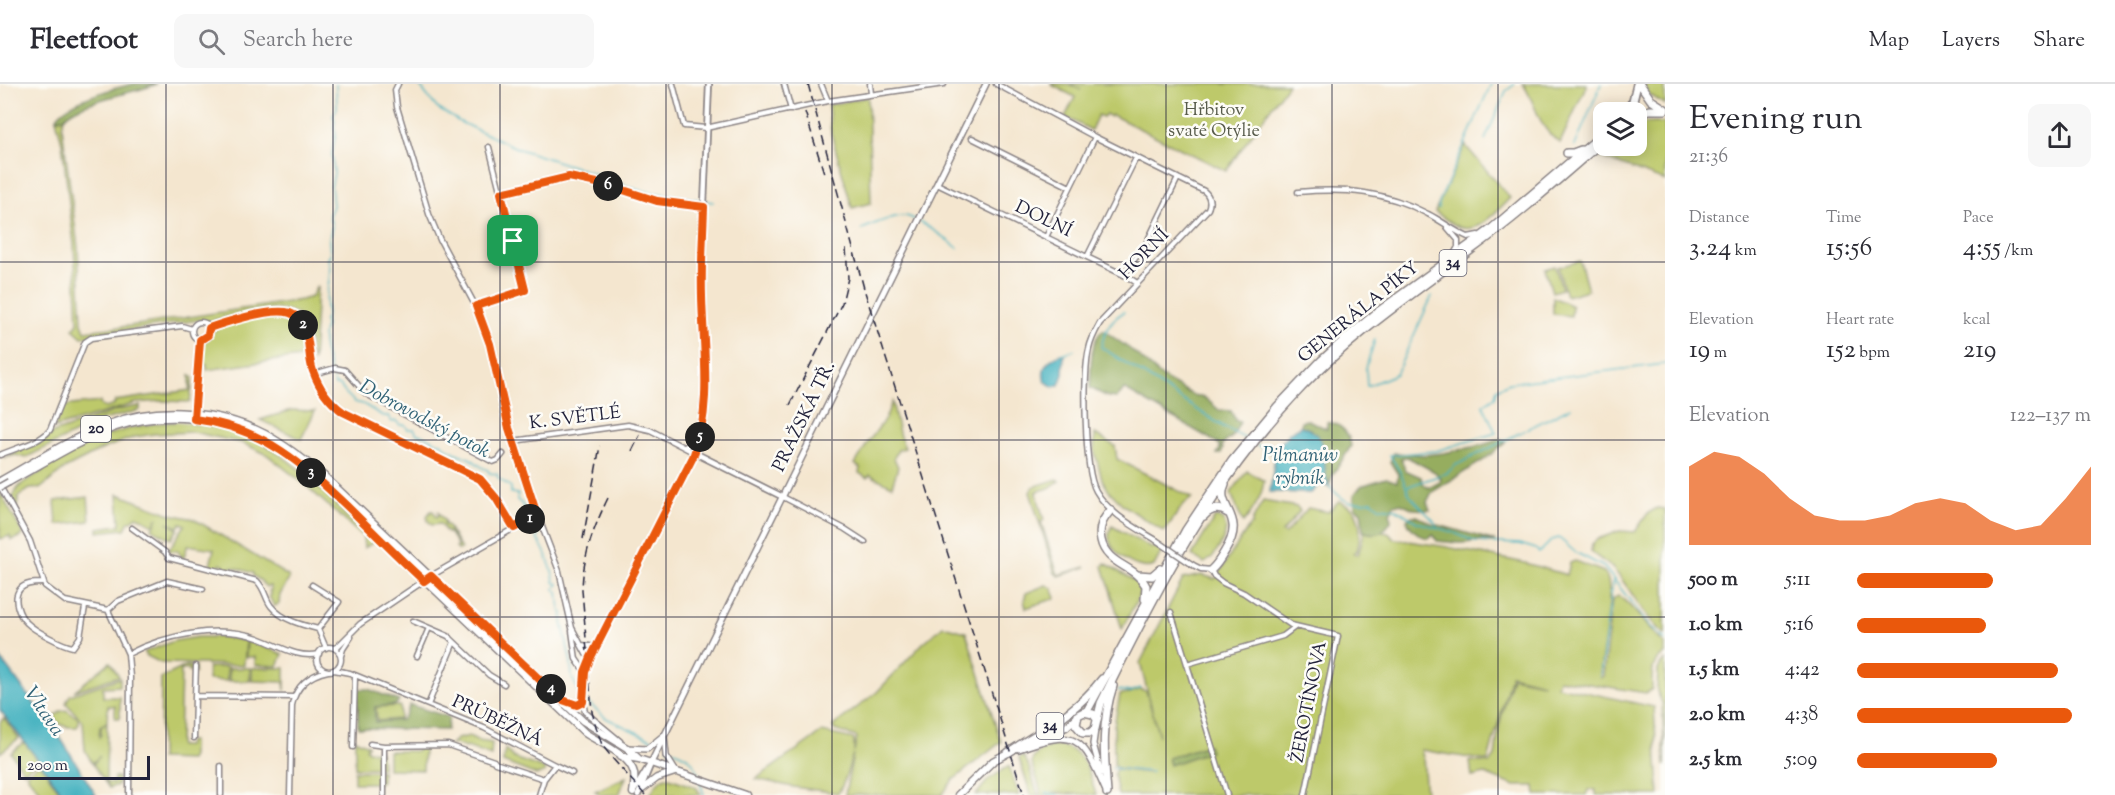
<!DOCTYPE html>
<meta charset="utf-8">
<style>
:root{--surface:#fff;--page:#f7f7f7;--text:#2b2b33;--muted:#7c7c81;--line:#e1e1e2;--accent:#ea580c}
body{margin:0;font-family:"Sorts Mill Goudy",serif;background:var(--page);color:var(--text);height:100vh;display:flex;flex-direction:column;font-size:22px;white-space:nowrap}
*{box-sizing:border-box;margin:0}
p{font-size:20px;color:var(--muted)}
.icon{flex:none;width:33px;height:33px;fill:none;stroke:currentColor;stroke-width:2;stroke-linecap:round;stroke-linejoin:round}
.map{position:relative;flex:1;overflow:hidden}
.details{display:flex;flex-direction:column;background:var(--surface);width:450px}
.details>*{flex:none}
.tools{position:absolute;left:1593px;top:18px;display:grid;gap:12px}
.tools a{display:grid;place-items:center;width:54px;height:54px;border-radius:12px;background:var(--surface);box-shadow:0 3px 15px #0003;font-size:30px}
.scale{position:absolute;left:18px;bottom:15px;width:132px;box-sizing:border-box;padding-left:6px;border:3px solid #22223b;border-top:0;font-size:16px;line-height:21px;white-space:nowrap;color:#22223b;-webkit-text-stroke:4px #fdfcf7;paint-order:stroke}
.pin{position:absolute;display:grid;place-items:center;width:51px;height:51px;color:#fff;margin:-26px;border-radius:12px;box-shadow:0 3px 9px #0006}
.km{position:absolute;width:30px;height:30px;margin:-15px;border-radius:50%;background:#222;color:#fff;font-size:16px;line-height:30px;text-align:center}
.round{display:grid;place-items:center;flex:none;width:63px;height:63px;border-radius:12px;background:var(--page)}
.headline{display:flex;align-items:center;justify-content:space-between;height:102px;padding:0 24px}
h1{font-size:33px;font-weight:600;line-height:45px}
.figures{display:grid;grid-template-columns:repeat(3,1fr);gap:9px;height:102px;padding:6px 24px}
.figures div{display:grid;align-content:center}
.figures b{font-size:26px;font-weight:600}
.figures small{font-size:16px;font-weight:400}
.figures p{font-size:16px}
.chart{height:168px;padding:12px 24px}
.chart p{display:flex;justify-content:space-between}
.chart svg{width:100%;height:108px;margin-top:6px;fill:var(--accent);opacity:.7}
ul{padding:0 24px;list-style:none;font-size:20px}
li{display:grid;grid-template-columns:96px 72px 1fr;align-items:center;height:45px}
li i{height:15px;border-radius:8px;background:var(--accent)}
header{display:flex;align-items:center;gap:36px;box-sizing:border-box;height:84px;padding:0 30px;background:var(--surface);border-bottom:2px solid var(--line)}
header strong{font-size:28px}
nav{display:flex;gap:33px;margin-inline-start:auto;font-size:21px}
.search{width:420px;height:54px;background:var(--page);display:flex;align-items:center;gap:15px;box-sizing:border-box;padding:0 21px;border-radius:12px;color:var(--muted);font-size:22px}
main{display:flex;flex:1;min-height:0}
.map>svg:first-child{display:block}
</style>
<header>
<strong>Fleetfoot</strong>
<div class="search"><svg class="icon" aria-label="search" viewBox="0 0 24 24"><circle cx="10" cy="10" r="6"/><path d="M15 15l6 6"/></svg>Search here</div>
<nav><a>Map</a><a>Layers</a><a>Share</a></nav>
</header>
<main>
<div class="map">
<svg width="1665" height="711" viewBox="0 0 1665 711">
<rect width="100%" height="100%" fill="#fdfcf7"/>
<filter id="ink" filterUnits="userSpaceOnUse"><feTurbulence type="fractalNoise" baseFrequency=".0167" numOctaves="2"/><feDisplacementMap in="SourceGraphic" scale="12" xChannelSelector="R" yChannelSelector="G"/><feConvolveMatrix kernelMatrix="1 2 1 2 8 2 1 2 1" color-interpolation-filters="sRGB"/></filter>
<filter id="wash" filterUnits="userSpaceOnUse"><feTurbulence type="fractalNoise" baseFrequency=".008" numOctaves="4" result="noise"/><feDisplacementMap in="SourceGraphic" scale="24" xChannelSelector="R" yChannelSelector="G"/><feGaussianBlur stdDeviation="1.35" result="paint"/><feColorMatrix in="noise" values="0 0 0 0 0 0 0 0 0 0 0 0 0 0 0 0 0 1.4 0 .05"/><feComposite in="paint" operator="in"/></filter>
<g filter="url(#wash)">
<rect width="100%" height="100%" fill="#f4e6cf"/>
<path fill="#bdc96b" stroke="#707653" stroke-width="1.5" d="M1050,0H1068L1081,6L1070,0H1288L1257,43H1254V47L1226,87L1112,31L1111,33L1106,30L1103,33L1098,31L1091,46L1065,33L1075,13Z
M1523,0H1587L1560,59C1537,43 1537,21 1523,0Z
M1643,0H1665V21L1649,10Z
M868,13L871,119L852,124L831,49L828,21Z
M64,34L62,42L78,163L82,239L85,247L129,242L301,216L311,213L317,202L313,278C308,267 311,252 306,241C292,210 233,232 209,237L199,236L82,253L73,245L78,239L74,161L62,59L56,35Z
M1642,39H1665V97L1597,72L1612,62H1636L1637,43Z
M1465,61L1510,114C1499,125 1477,151 1459,143C1451,140 1443,133 1435,128Z
M1580,177L1588,206L1566,212L1558,183Z
M1555,182L1562,205L1552,208L1545,185Z
M1553,213L1572,222L1571,232L1553,230Z
M280,230C306,237 304,249 307,272L207,286V281L200,280C201,274 201,266 203,260C214,233 256,234 280,230Z
M190,291L193,294L190,318L161,317L136,319L54,344L62,322L100,318L101,322L106,324L114,321L115,317L190,306Z
M892,318L900,353L905,364L898,366L894,374L898,383L892,402L870,391L867,394L859,389L860,384L855,380L869,357L885,335Z
M140,322V326L100,337L25,374L16,371L4,374L16,367L35,361L53,349L118,326Z
M292,326L315,327L301,355L260,336Z
M173,338C275,341 307,394 373,459L364,464L363,453L303,399L266,370L242,359L193,348L154,350L135,353L107,363L66,384L41,404L30,405L18,413V420L15,424L12,418C15,400 29,395 43,387L41,383L57,374L59,375C95,353 131,340 173,338Z
M1095,350L1115,362L1117,375L1192,414L1183,421L1164,448L1123,421L1108,406L1102,395L1094,366Z
M1247,387L1264,397C1262,413 1253,427 1243,439L1231,409Z
M1057,395L1059,397L1049,404L1036,408L1044,436L1041,438L1058,491L1086,483L1059,492L1055,489L1030,408L1033,403Z
M0,408L23,450L21,453L11,456L10,452L0,455Z
M118,410L170,430L194,435L288,492L289,495L280,511L279,520L274,522L269,512L271,511L269,507L271,506L270,502L266,503L260,496L253,492V489L232,483L231,488L223,485L224,481L220,480L218,484L210,481L214,465L188,461L183,475L178,467H168L185,441L181,439L178,443L167,438L178,445L171,455L152,445L158,434L153,441L137,432L132,437H129L125,445L98,448V444L120,441Z
M88,413L90,437L57,441L55,417Z
M1263,417L1297,423L1300,427L1282,449L1285,450L1308,424L1328,428L1339,417L1353,424C1362,438 1361,452 1357,467L1353,469L1358,471L1365,445L1388,449L1395,455L1447,463L1525,479L1567,491L1570,479L1575,477L1604,488C1618,502 1600,572 1600,594L1603,592L1612,516L1618,512C1628,515 1652,550 1665,560V570C1649,579 1653,590 1652,605L1646,609L1559,595L1557,602L1654,623L1659,711H1596V706H1588L1586,711H1536L1535,702H1515L1485,690L1472,693L1470,677L1490,679L1495,672L1499,642L1512,593L1543,599L1511,591L1488,677L1421,666L1423,673L1426,711H1118L1114,690L1116,685L1149,689L1150,688L1118,684L1114,681V642L1120,610L1130,609L1139,605L1146,607L1159,652L1140,579L1183,495L1202,491L1215,495L1250,441H1252V437Z
M1657,424L1665,425V551C1643,533 1632,505 1613,485C1606,477 1597,475 1591,467L1592,460L1598,455L1619,447L1635,448L1648,429Z
M431,427H433L436,433L439,431L437,427L445,438L444,441H447L461,465L458,466L456,463L458,462L449,448L447,449L440,440L432,441L428,437L427,432Z
M1215,433C1239,436 1217,474 1204,479L1192,471Z
M1112,442L1151,464L1155,463L1162,467L1154,482C1137,490 1097,462 1112,442Z
M1105,479L1135,497L1141,504L1138,514L1122,545L1103,482Z
M1046,501L1052,504L1056,514L1026,524L1024,516L1026,509Z
M943,542L966,548L1001,658L953,696L942,711H845L853,670C849,680 845,701 838,709L793,703L756,695L822,648L854,655V668L857,653L834,646L833,642L877,608L923,559Z
M198,553H222L246,557L244,581L161,579L147,572L144,568L174,557Z
M247,557L283,570L278,582L255,581V573H246Z
M1665,576V682L1662,619L1657,607L1658,586L1661,580Z
M110,578L119,592L74,607Z
M186,582L195,583V589L189,588V585L181,586L179,662H187L188,657H192V672L190,676L160,675L161,594Z
M208,583H227V597L208,596Z
M229,584H250V597H229Z
M252,584H285V607L284,598L252,597Z
M120,594V602L103,603V613H120V634H115V622H108L107,638L100,642L99,653L101,651V643L107,639L106,698L114,699V693H118V701L109,704L93,680L100,672L92,679L85,666L83,638L66,619L70,611Z
M400,622V635L377,637L376,623Z
M66,626L78,634L79,639L77,643C68,644 59,641 53,634L61,627Z
M4,634L19,654L0,669V638Z
M469,652L479,657L492,659L491,672L467,663L465,664L456,660L450,661L457,655Z
M355,655L368,661L366,664L368,667L381,668L382,684H355Z
M24,658L38,676L24,688L11,669Z
M1052,662C1083,660 1089,686 1096,711L1053,709V711H1040C1041,688 1015,675 1052,662Z
M417,664H424L423,686L388,685V667H417Z
M505,665L514,674L545,685L544,689L536,691L503,678Z
M1023,671L1028,680L1038,711H1031L1019,674Z
M40,679L62,711H43L26,690Z
M1009,682L1019,711H976L988,696Z
M354,687H382V697L379,699H354Z
M626,693L619,711H602L595,707Z
M666,693L696,703L701,711H652L651,709C655,702 659,695 666,693Z"/>
<path fill="#96ad5f" stroke="#5c684d" stroke-width="1.5" fill-rule="evenodd" d="M135,0H157C135,9 77,17 64,34L56,35C64,17 117,3 135,0Z
M1103,246L1130,265L1163,294L1193,311L1205,314L1219,326L1231,327L1236,337L1240,338L1232,353L1222,361L1223,365L1221,370H1217L1220,365L1219,360L1124,305L1117,314L1108,313L1090,304C1092,287 1088,258 1103,246Z
M1308,336L1327,345V338C1342,340 1349,348 1351,362L1332,392L1330,400C1324,394 1316,357 1312,346L1301,342V337Z
M1500,355L1505,359L1484,376L1432,408L1427,418L1430,426L1414,425L1401,419L1394,421L1390,430L1391,437C1385,448 1376,453 1363,447L1361,428L1355,423L1354,411L1361,402L1386,394L1397,398L1398,390L1390,378L1394,369L1426,371L1444,369L1482,361ZM1407,373L1435,388L1441,395L1440,398L1429,404L1424,401L1421,393L1405,386L1401,374Z
M1412,432H1417L1431,439L1495,457C1488,458 1481,455 1476,457C1461,461 1452,458 1437,457L1433,450L1429,454C1420,453 1410,445 1407,436Z
M357,605H368L399,617L395,621L375,623V638L402,636L410,621L449,633L447,646L358,644Z
M1208,661L1210,667L1170,681L1168,674Z"/>
<path fill="#42b1bf" stroke="#326a7d" stroke-width="1.5" d="M1061,270L1064,271L1063,290L1059,301L1053,303L1045,297C1040,283 1049,275 1061,270Z
M1301,342C1335,353 1318,377 1329,403L1320,400L1311,409L1270,408L1275,373L1277,372L1276,370C1281,357 1287,348 1301,342Z
M0,574L63,658L96,711H63L42,681L0,626Z"/>
<g fill="none" stroke-linecap="round" stroke-linejoin="round">
<path stroke="#42b1bf" stroke-width="1.5" d="M336,0L337,24L333,32L335,36L334,44L336,48L332,70L334,89L331,103L333,122L329,131L332,142L329,155L330,170L328,175C334,189 322,219 327,230L324,237L326,242C317,255 330,286 335,301L341,302C343,309 350,312 354,318L363,320L383,332H388L392,338L396,337L400,341H405L408,345H414L417,350C426,350 433,359 441,359C448,367 459,370 469,374C477,378 480,384 488,386L489,389L497,390L498,394L511,403V409L518,410L517,416C529,422 529,443 539,450L537,455C543,461 554,488 554,498L558,500L554,505L558,508L560,526L563,529L562,538L571,579L572,594L582,613
M418,0L437,24L460,38L519,65L600,91L638,106L713,118
M1485,56L1506,7L1515,0
M1575,62L1601,0
M1438,125L1440,116L1491,0
M862,145C872,141 896,130 906,132C922,136 946,155 958,164
M1124,228C1109,237 1105,246 1101,263L1224,343L1248,356
M1375,255L1366,284L1367,302L1396,290L1432,212
M1061,270L1074,266
M1257,361L1279,373
M1329,402C1346,420 1348,420 1372,417L1379,423L1396,425L1417,438L1452,448L1476,458L1520,460L1536,465L1539,469L1552,456L1559,454L1575,468L1604,483L1649,541L1665,556
M1406,403L1447,389L1456,381L1571,323
M1438,445L1434,437L1410,412L1400,388L1390,371L1436,367L1496,349L1483,321L1495,313L1497,305L1509,299L1665,280
M1600,593L1613,496
M1118,606L1131,608L1140,604
M585,616L606,634L653,656
M668,664C686,672 694,673 699,694
M1112,684L1152,688
M700,698L704,711
M1046,709L1058,711"/>
</g>
</g>
<g filter="url(#ink)">
<g fill="none" stroke-linecap="round" stroke-linejoin="round">
<defs>
<path id="minor" d="M398,0L395,6L397,23L429,130L440,156L476,223L490,260L513,357L528,406L559,487L572,544L586,570L591,573
M673,0L684,42L706,44L828,17L944,0
M784,0L791,26
M821,0L828,17
M870,0L871,10
M996,0L1095,53L1204,107C1210,112 1211,118 1208,125L1100,239C1095,248 1091,255 1089,265C1083,289 1084,386 1096,407C1109,430 1135,443 1156,456
M972,54L1070,103
M937,100L1128,193L1137,199
M1298,108C1346,104 1385,107 1428,130C1442,137 1454,147 1468,153L1478,151
M501,109L569,93L611,102L657,117L704,123
M1447,143L1458,156V163L1454,170
M1046,153L1095,53
M1087,173L1136,74
M1125,191L1132,178L1144,164L1178,94
M475,222L525,206L489,63
M192 247a9 9 0 1 1 18 0a9 9 0 1 1-18 0Z
M209,244C229,237 286,217 301,238C307,245 307,256 308,264C312,290 322,313 343,328L480,395L497,414L514,444
M314,290L335,284L345,286L366,310L493,378L498,376L503,370
M194,330L200,256
M513,357L628,341L650,346L695,369L608,538L585,588L583,618L585,628L620,657
M684,363L699,356
M0,371C17,363 38,360 50,346L85,258L91,254L182,242L192,245
M0,402L30,457L45,502L65,517L108,526
M783,413L845,445L865,458
M132,444L165,468L169,474L257,497C265,505 265,514 271,522C282,536 302,541 318,545
M1193,481L1201,485L1211,486L1214,492L1223,499L1244,509L1291,541L1338,552L1305,711
M42,499C35,499 25,499 20,505C12,514 19,532 27,539C35,547 62,561 73,563L80,553L85,523
M312,501L339,518L318,545
M108,526L128,570L130,593L129,711
M108,526L118,517L167,497L203,505
M1171,528L1227,711
M413,537L448,552L489,591L504,600
M318,545L326,564
M572,547L576,575L585,588
M582,561L596,563
M317 575a12 12 0 1 1 24 0a12 12 0 1 1-24 0Z
M334,564L337,563L360,540L431,492L537,431
M128,570C164,551 218,540 258,554C278,561 297,575 319,570
M341,572L343,565L351,553
M417,572L429,544
M1187,580L1283,552L1295,543
M334,586L350,589L484,644L555,681L544,695L539,711
M195,612L196,582
M562,615L574,621L583,618
M428,621L454,558
M194,654L195,612L294,613
M370,660L384,662
M353,663L355,592
M555,681L572,689
M221,711V682
M290,711L292,621C296,602 309,591 328,587
M384,711V662L448,661L494,677L495,679L544,695"/>
<path id="tertiary" d="M709,0L702,169L705,305L700,353L695,369L783,413
M635,705L651,679
M638,711L650,682"/>
<path id="secondary" d="M1095,646L1093,660L1101,689
M664,651L666,672L676,688
M627,664L647,665L663,652
M1019,665C1076,644 1082,652 1105,705
M651,679L986,0"/>
<path id="primary" d="M0,397C36,377 71,354 109,340C158,321 219,326 265,350C287,362 306,377 324,392L583,637L627,664L639,675
M9,398C44,379 78,357 116,343C162,327 221,332 264,356C285,367 302,381 320,396L585,649C600,659 629,670 634,689C635,696 634,703 633,709
M1030,657L1066,643L1076,634
M621,672L639,675L745,711
M641,706L657,694L675,688
M958,711L993,677L1013,666"/>
<path id="trunk" d="M1640,0L1651,16L1665,25
M1625,28L1633,17L1637,0
M1636,30L1650,26H1665
M1567,69H1573L1581,66
M1111,426C1103,435 1098,443 1101,456C1106,481 1135,481 1146,502L1145,515
M1204,432C1211,424 1219,423 1228,429
M1211,486C1217,481 1221,474 1225,467C1248,431 1214,424 1225,400
M1138,491L1152,492L1160,485
M1087,627L1186,446L1232,377L1277,323L1322,276L1345,255L1379,227L1490,146L1604,49
M1097,635L1093,630L1084,628L1078,631L1076,641L1083,649H1090L1095,645L1101,619C1156,506 1213,395 1302,303C1353,250 1413,210 1471,166C1518,132 1560,94 1604,56
M1009,668C1042,646 1077,628 1102,595
M1107,709C1104,672 1101,638 1113,602"/>
</defs>
<use href="#minor" stroke="#8b8485" stroke-width="7"/>
<use href="#tertiary" stroke="#8b8485" stroke-width="8"/>
<use href="#secondary" stroke="#8b8485" stroke-width="8"/>
<use href="#primary" stroke="#8b8485" stroke-width="9"/>
<use href="#trunk" stroke="#8b8485" stroke-width="10"/>
<use href="#minor" stroke="#fff" stroke-width="4"/>
<use href="#tertiary" stroke="#fff" stroke-width="4.5"/>
<use href="#secondary" stroke="#fff" stroke-width="5"/>
<use href="#primary" stroke="#fff" stroke-width="6"/>
<use href="#trunk" stroke="#fff" stroke-width="7"/>
<path stroke="#22223b" stroke-width="1.5" stroke-dasharray="9 4.5" stroke-linecap="butt" d="M808,0L865,208L1024,711
M805,28L824,89
M790,321L842,219L848,194L846,164
M632,367L640,351
M608,414C593,445 583,472 582,506L592,628L597,646L602,661L613,675L645,711
M583,455L600,362"/>
<defs>
<path id="minor-bridge" d="M1156,456L1193,481"/>
<path id="primary-bridge" d="M0,403L9,398"/>
</defs>
<use href="#minor-bridge" stroke="#8b8485" stroke-width="7" stroke-linecap="butt"/>
<use href="#primary-bridge" stroke="#8b8485" stroke-width="9" stroke-linecap="butt"/>
<use href="#minor-bridge" stroke="#fff" stroke-width="4"/>
<use href="#primary-bridge" stroke="#fff" stroke-width="6"/>
</g>
</g>
<g fill="none" stroke-linecap="round" stroke-linejoin="round" filter="url(#ink)">
<defs>
<path id="route" d="M569,93L611,102L657,117L704,123C703,153 701,182 702,212C703,265 713,323 693,373L591,573L585,588L583,618L577,621L560,615L431,492L424,497C399,474 375,450 351,426C303,380 263,343 194,335L200,256L208,251L209,244C227,238 272,223 290,229C313,237 306,269 313,287C319,304 328,317 343,328L480,395L496,414L514,444L537,431L509,344L490,260L476,222L525,206L501,109Z"/>
</defs>
<use href="#route" stroke="#fff" stroke-width="12"/>
<use href="#route" stroke="#ea580c" stroke-width="8"/>
</g>
<path fill="none" stroke="#22223b" stroke-width="1.5" stroke-opacity="0.55" d="M166,0V711M333,0V711M500,0V711M666,0V711M832,0V711M999,0V711M1166,0V711M1332,0V711M1498,0V711M0,178H1665M0,356H1665M0,533H1665"/>
<g text-anchor="middle" dominant-baseline="central" stroke-width="5" stroke-linejoin="round" paint-order="stroke">
<g fill="#fdfcf7" stroke="#646373" stroke-width="1.5">
<rect x="1439.5" y="166" width="27" height="26" rx="4.5"/>
<rect x="81" y="332" width="30" height="26" rx="4.5"/>
<rect x="1036.5" y="629" width="27" height="26" rx="4.5"/>
</g>
<g font-size="16" font-weight="bold" fill="#22223b">
<text x="1453" y="179">34</text>
<text x="96" y="345">20</text>
<text x="1050" y="642">34</text>
</g>
<g font-size="18" fill="#585c4c" stroke="#fdfcf7">
<text x="1214" y="27">Hřbitov<tspan x="1214" dy="21">svaté Otýlie</tspan></text>
</g>
<g font-size="18" fill="#22223b" stroke="#fdfcf7">
<text transform="translate(1043 136) rotate(26)">DOLNÍ</text>
<text transform="translate(1145 171) rotate(-46)">HORNÍ</text>
<text transform="translate(1359 229) rotate(-39)">GENERÁLA PÍKY</text>
<text transform="translate(805 333) rotate(-64)">PRAŽSKÁ TŘ.</text>
<text transform="translate(575 335) rotate(-7)">K. SVĚTLÉ</text>
<text transform="translate(1310 618) rotate(-79)">ŽEROTÍNOVA</text>
<text transform="translate(497 638) rotate(25)">PRŮBĚŽNÁ</text>
</g>
<g font-size="20" font-style="italic" fill="#306276" stroke="#fdfcf7">
<text transform="translate(424 336) rotate(28)">Dobrovodský potok</text>
<text x="1300" y="372">Pilmanův<tspan x="1300" dy="23">rybník</tspan></text>
<text transform="translate(43 628) rotate(56)">Vltava</text>
</g>
</g>
</svg>
<div class="tools">
<a><svg class="icon" aria-label="layers" viewBox="0 0 24 24"><path d="M12 4l9 5-9 5-9-5zM3 14l9 5 9-5"/></svg></a>
</div>
<div class="scale">200 m</div>
<div class="pin" style="left:513px;top:157px;background:#1e9e55"><svg class="icon" aria-label="arrive" viewBox="0 0 24 24"><path d="M6 21V4h12l-3 4 3 4H6"/></svg></div>
<b class="km" style="left:530px;top:435px">1</b>
<b class="km" style="left:303px;top:241px">2</b>
<b class="km" style="left:311px;top:389px">3</b>
<b class="km" style="left:551px;top:605px">4</b>
<b class="km" style="left:700px;top:353px">5</b>
<b class="km" style="left:608px;top:102px">6</b>
</div>
<section class="details">
<div class="headline"><div><h1>Evening run</h1><p>21:36</p></div><a class="round"><svg class="icon" aria-label="share" viewBox="0 0 24 24"><path d="M12 15V3M7 8l5-5 5 5M5 13v7h14v-7"/></svg></a></div>
<div class="figures">
<div><p>Distance</p><b>3.24<small> km</small></b></div>
<div><p>Time</p><b>15:56</b></div>
<div><p>Pace</p><b>4:55<small> /km</small></b></div>
</div>
<div class="figures">
<div><p>Elevation</p><b>19<small> m</small></b></div>
<div><p>Heart rate</p><b>152<small> bpm</small></b></div>
<div><p>kcal</p><b>219</b></div>
</div>
<div class="chart"><p><span>Elevation</span>122–137 m</p>
<svg viewBox="0 0 160 44" preserveAspectRatio="none"><path d="M0 44V12L10 6L20 8L30 15L40 25L50 32L60 34L70 34L80 32L90 27L100 25L110 27L120 34L130 38L140 36L150 25L160 12V44z"/></svg>
</div>
<ul>
<li><b>500 m</b>5:11<i style="width:58%"></i></li>
<li><b>1.0 km</b>5:16<i style="width:55%"></i></li>
<li><b>1.5 km</b>4:42<i style="width:86%"></i></li>
<li><b>2.0 km</b>4:38<i style="width:92%"></i></li>
<li><b>2.5 km</b>5:09<i style="width:60%"></i></li>
</ul>
</section>
</main>
